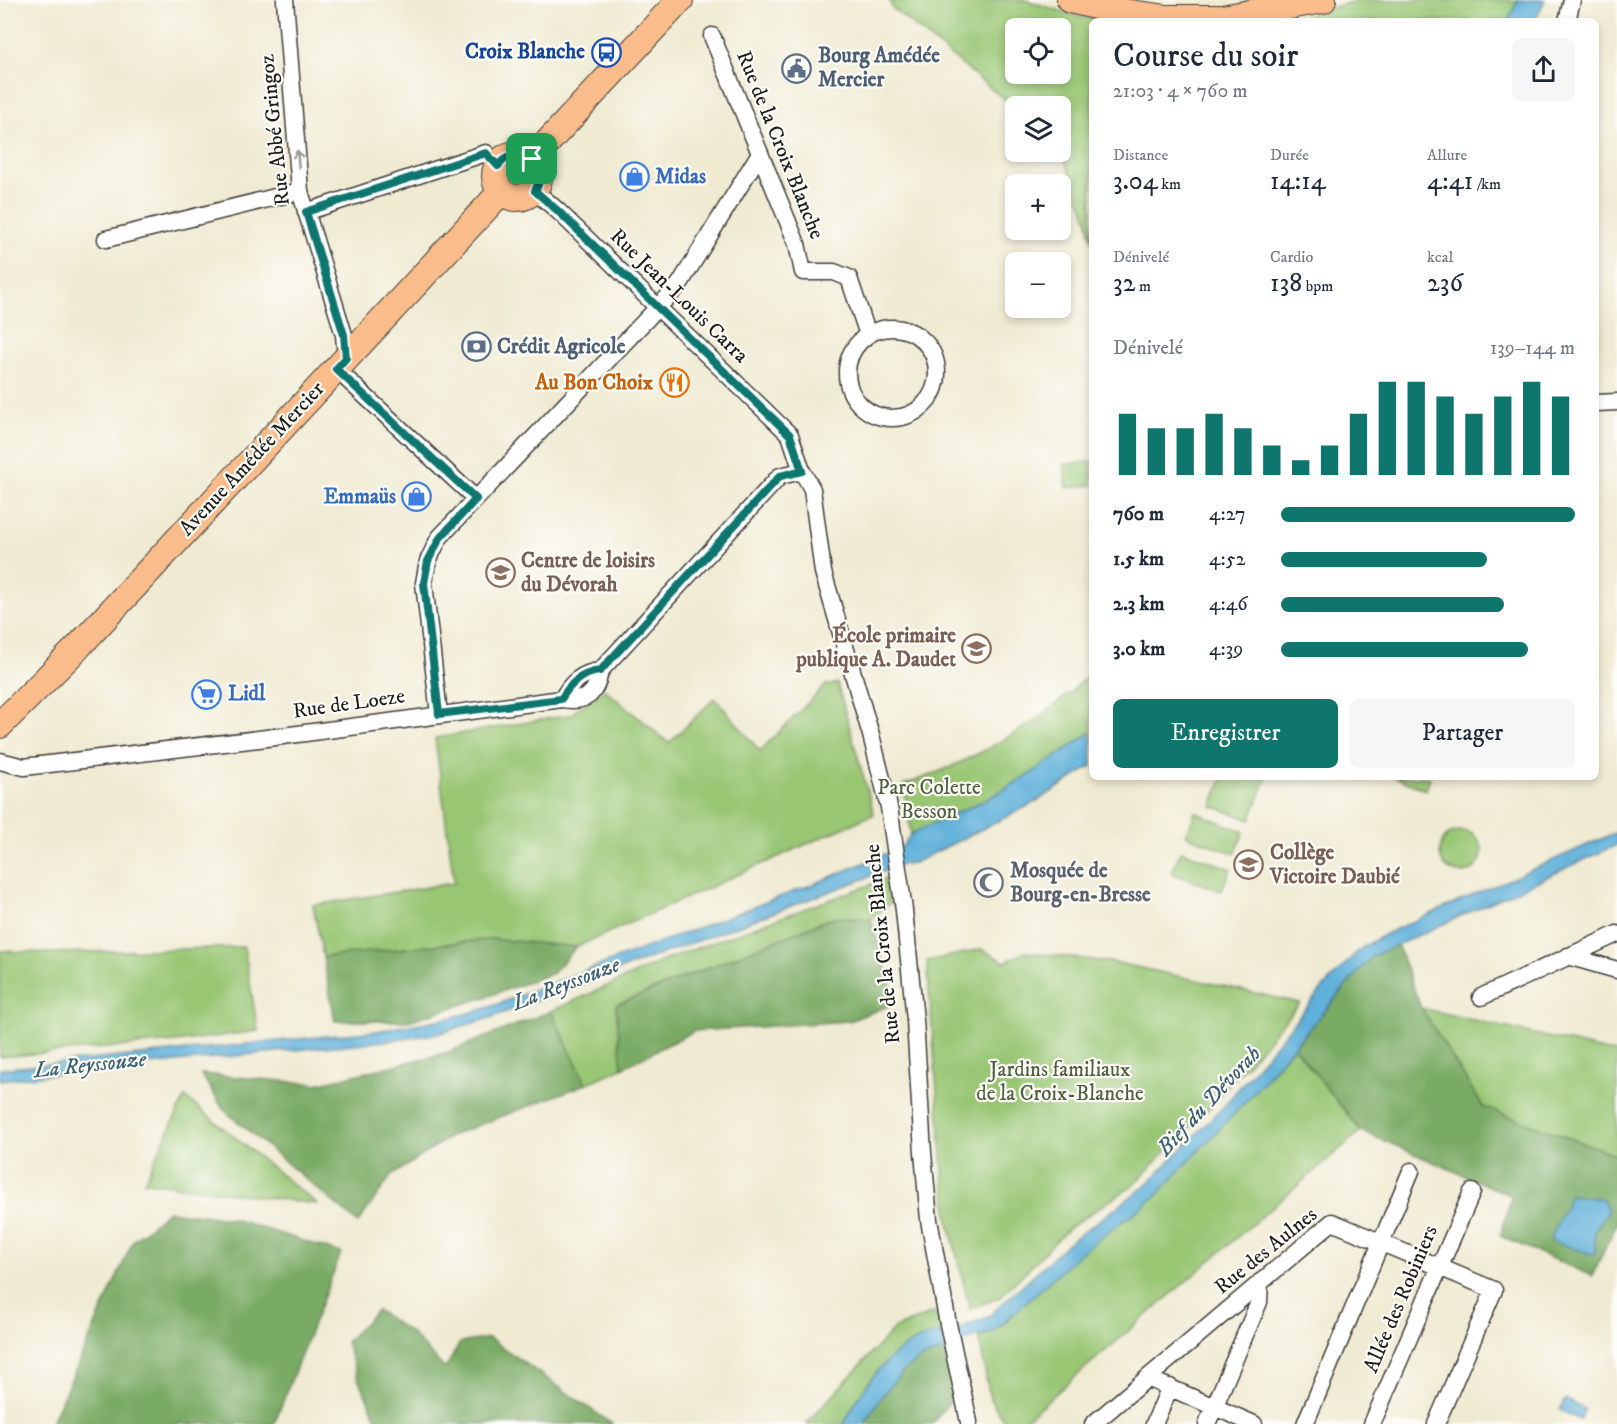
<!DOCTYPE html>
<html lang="fr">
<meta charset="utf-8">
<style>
:root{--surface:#fff;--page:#f6f6f7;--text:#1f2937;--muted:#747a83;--accent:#0f766e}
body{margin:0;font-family:"IM FELL DW Pica",serif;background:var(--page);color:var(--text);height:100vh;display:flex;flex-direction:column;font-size:22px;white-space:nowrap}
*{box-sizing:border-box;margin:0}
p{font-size:20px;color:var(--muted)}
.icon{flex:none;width:33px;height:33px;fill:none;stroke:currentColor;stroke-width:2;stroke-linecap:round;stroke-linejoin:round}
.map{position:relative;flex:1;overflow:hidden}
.panel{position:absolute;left:1089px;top:18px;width:510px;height:762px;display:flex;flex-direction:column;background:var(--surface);border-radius:9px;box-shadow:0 3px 9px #0003}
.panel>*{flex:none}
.fabs{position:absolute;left:1005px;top:18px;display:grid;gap:12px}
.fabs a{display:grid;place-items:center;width:66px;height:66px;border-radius:9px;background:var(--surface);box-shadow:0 3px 9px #0003;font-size:30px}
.pin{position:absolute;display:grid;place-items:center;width:51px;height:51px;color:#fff;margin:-26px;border-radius:12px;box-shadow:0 3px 9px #0006}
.round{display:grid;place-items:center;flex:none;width:63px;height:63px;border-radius:9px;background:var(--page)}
.overview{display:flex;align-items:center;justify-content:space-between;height:102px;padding:0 24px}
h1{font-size:33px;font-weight:600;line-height:45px}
.figures{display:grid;grid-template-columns:repeat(3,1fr);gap:9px;height:102px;padding:6px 24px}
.figures div{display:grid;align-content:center}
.figures b{font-size:26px;font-weight:600}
.figures small{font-size:16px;font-weight:400}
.figures p{font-size:16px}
.chart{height:168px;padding:12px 24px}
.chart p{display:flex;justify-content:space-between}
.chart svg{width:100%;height:108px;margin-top:6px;stroke:var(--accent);stroke-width:6}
.primary-button{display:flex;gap:12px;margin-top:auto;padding:12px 24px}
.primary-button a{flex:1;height:69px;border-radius:9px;background:var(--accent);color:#fff;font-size:24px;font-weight:600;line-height:69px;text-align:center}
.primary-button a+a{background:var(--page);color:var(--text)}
ul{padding:0 24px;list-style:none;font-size:20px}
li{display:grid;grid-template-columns:96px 72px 1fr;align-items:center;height:45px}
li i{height:15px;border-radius:8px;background:var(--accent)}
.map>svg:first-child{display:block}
</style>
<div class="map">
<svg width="1617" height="1424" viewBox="0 0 1617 1424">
<rect width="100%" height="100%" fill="#fdfcf7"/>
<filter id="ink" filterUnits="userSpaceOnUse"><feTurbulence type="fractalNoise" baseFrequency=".0167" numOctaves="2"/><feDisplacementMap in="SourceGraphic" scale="12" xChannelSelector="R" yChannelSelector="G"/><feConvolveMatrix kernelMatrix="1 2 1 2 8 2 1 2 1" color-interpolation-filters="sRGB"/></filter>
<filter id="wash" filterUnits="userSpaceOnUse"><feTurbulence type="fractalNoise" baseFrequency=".008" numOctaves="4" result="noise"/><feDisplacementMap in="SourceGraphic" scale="24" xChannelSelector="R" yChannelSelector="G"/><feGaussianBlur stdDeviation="1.35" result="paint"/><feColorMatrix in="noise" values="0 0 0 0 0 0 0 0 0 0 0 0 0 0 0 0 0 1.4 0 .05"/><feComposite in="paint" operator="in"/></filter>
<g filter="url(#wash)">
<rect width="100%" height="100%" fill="#efead1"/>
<path fill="#98c673" stroke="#5a7148" stroke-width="1.5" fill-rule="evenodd" d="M888,0H1025L1077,16L1103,21H1092V243L1087,218L1061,151L1060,106H1016L1015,108L891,7L892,4ZM1016,28H1060V74H1016Z
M1358,0H1518L1508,21H1288Z
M1092,461V485L1067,488L1064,465Z
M1092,671V732L1030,774L989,798L911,834L903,785C970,763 1044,723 1092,671Z
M837,683L874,814L576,947L492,939L323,957L313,905L454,883L435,738L569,715L605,690L669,743L715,698L760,751L827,684L828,686Z
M1223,777H1267L1250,820L1212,806Z
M1394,777H1428L1430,778L1426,790Z
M1195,812L1244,832L1235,854L1186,835Z
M1440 852a21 21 0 1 1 42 0a21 21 0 1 1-42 0Z
M1181,851L1231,869L1221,891L1171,873Z
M886,879L890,903L871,919L834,917L616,1005L622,1068L586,1084L551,1011L670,958Z
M244,947L258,1031L174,1042L0,1057V951L57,953Z
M981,949L1005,962L1025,952L1118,963L1300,1003L1210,1107L1132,1186L1070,1227L1000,1297L970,1309L949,1224L944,1184L927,961Z
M1421,1008L1617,1053V1155L1483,1107Z
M1294,1047L1361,1131L1020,1424H1006L990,1399L979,1337L988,1334L1002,1325L1069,1262L1113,1227L1155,1197Z
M185,1097L317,1204L144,1182Z
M935,1312L942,1333C894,1340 864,1384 844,1424H806L895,1328Z"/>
<path fill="#7aab65" stroke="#4b6440" stroke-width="1.5" d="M834,917L871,919L896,1003L849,1021L694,1031L622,1068L616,1005Z
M492,939L576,947L553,973L486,997L408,1021H335L323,957Z
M1397,944L1421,1008L1483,1107L1617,1155V1223L1592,1276L1500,1236L1512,1196L1361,1131L1294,1047L1371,957Z
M551,1011L586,1084L453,1135L391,1176L358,1223L224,1110L201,1074L317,1084L446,1053Z
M168,1211L234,1219L341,1253L274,1424H51L133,1241Z
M377,1310L411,1333L445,1369L460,1343L489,1338L612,1424H379L359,1381L346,1342Z
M947,1351L955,1395L932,1424H865C874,1405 895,1377 912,1364C922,1356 935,1353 947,1351Z"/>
<path fill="#5fb0da" stroke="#3e667b" stroke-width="1.5" d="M1518,0H1545L1535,21H1508Z
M1092,732V766L1087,769L1034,803L914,863L904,864L490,1018L440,1033L404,1039L0,1080V1069L377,1031L454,1017L490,1007L816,883L902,847L911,834L989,798L1030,774Z
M1617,832V845L1371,957L1250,1097L1155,1197L1082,1252L994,1331L959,1343L957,1329L988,1317L1068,1243L1144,1187L1223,1107L1323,988L1356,953L1363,947L1387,933Z
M1570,1195L1603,1199L1608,1211L1595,1230V1255L1550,1241Z
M942,1333L947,1351C935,1353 922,1356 912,1364C895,1377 874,1405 865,1424H844C864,1384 893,1340 942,1333Z
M1565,1399L1585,1409L1580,1420L1560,1410Z"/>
</g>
<g filter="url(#ink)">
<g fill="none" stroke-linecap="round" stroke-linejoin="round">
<defs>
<path id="street" d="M285,0L300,191L344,335L346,358
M1567,21L1572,0
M712,36L797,244L803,272H834L849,278L868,335
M535,191L558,211L790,435L802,471L812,489L823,572L871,735L889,807L904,910L915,1020L923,1153L929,1220L948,1324L969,1422
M306,212L486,153L498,166
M106,239L300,191
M847 373a45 45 0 1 1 90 0a45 45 0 1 1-90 0Z
M336,369L476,499
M1596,403L1617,402
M562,699C571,683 581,673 600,671
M439,714L424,583L428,561L439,538L679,285L760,153
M0,761L24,767L275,737L562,699C586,703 596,695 600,671L780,476L802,471
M1568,956L1617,970
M1481,997L1617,934
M1147,1378L1254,1424
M1093,1424L1332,1222L1494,1290L1436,1424
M1154,1424L1170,1387
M1207,1424L1259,1302L1260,1282
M1305,1424L1411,1171
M1372,1424L1472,1192"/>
<path id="primary" d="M1070,0L1117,11L1166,18H1222L1323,0
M495 176a22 22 0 1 1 44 0a22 22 0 1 1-44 0Z
M532,159L680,0
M0,725L77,648L501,192"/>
</defs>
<use href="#street" stroke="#3c3b37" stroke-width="19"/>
<use href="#primary" stroke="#3c3b37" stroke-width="28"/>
<use href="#street" stroke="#fff" stroke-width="16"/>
<use href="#primary" stroke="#fabc8b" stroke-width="26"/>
</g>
<defs><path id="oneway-shaft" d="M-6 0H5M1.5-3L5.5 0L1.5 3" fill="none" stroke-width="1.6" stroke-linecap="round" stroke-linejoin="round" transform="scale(1.5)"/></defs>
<use stroke="#999" href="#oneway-shaft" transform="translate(298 159) rotate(-95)"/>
</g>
<g fill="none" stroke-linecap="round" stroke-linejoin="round" filter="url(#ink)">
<defs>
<path id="route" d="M486,153L498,166C518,140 551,163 535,191L558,211L790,435L802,471L780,476L600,671C581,673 571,683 561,699L439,714L424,583L428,561L440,538L476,499L336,369L346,358L344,335L306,212Z"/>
</defs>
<use href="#route" stroke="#fff" stroke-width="12"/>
<use href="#route" stroke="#0f766e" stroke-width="8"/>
</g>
<defs>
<symbol id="bus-ring" viewBox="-11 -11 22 22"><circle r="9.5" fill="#fdfcf7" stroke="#1a4fb4" stroke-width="1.5"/><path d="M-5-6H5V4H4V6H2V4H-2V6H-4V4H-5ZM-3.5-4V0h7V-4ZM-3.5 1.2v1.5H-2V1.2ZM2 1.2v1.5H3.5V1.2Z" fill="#1a4fb4"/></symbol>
<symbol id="civic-ring" viewBox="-11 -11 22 22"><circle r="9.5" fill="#fdfcf7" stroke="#5c6f8a" stroke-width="1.5"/><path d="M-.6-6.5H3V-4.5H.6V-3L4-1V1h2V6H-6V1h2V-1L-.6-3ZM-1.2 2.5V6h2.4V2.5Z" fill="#5c6f8a"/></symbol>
<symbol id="shop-ring" viewBox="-11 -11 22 22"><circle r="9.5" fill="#fdfcf7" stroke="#3f7fe0" stroke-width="1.5"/><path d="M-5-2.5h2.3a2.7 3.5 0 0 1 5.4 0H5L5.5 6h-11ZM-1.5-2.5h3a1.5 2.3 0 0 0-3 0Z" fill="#3f7fe0"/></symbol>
<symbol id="bank-ring" viewBox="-11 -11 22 22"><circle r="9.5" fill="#fdfcf7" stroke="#5c6f8a" stroke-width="1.5"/><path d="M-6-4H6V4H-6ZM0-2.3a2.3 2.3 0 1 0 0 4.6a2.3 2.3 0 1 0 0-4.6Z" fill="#5c6f8a"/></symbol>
<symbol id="restaurant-ring" viewBox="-11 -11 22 22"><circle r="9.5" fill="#fdfcf7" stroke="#e8710a" stroke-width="1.5"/><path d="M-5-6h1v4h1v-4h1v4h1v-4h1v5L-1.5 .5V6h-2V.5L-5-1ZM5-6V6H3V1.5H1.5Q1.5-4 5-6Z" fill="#e8710a"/></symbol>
<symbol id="school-ring" viewBox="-11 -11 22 22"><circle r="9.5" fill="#fdfcf7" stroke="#8d6e63" stroke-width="1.5"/><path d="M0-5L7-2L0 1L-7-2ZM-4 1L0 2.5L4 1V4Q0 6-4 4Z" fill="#8d6e63"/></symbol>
<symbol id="supermarket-ring" viewBox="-11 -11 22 22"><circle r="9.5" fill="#fdfcf7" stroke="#3f7fe0" stroke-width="1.5"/><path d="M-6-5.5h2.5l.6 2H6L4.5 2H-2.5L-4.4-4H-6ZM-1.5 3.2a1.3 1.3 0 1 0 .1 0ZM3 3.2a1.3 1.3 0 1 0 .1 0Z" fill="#3f7fe0"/></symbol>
<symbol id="mosque-ring" viewBox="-11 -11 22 22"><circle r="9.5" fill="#fdfcf7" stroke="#6b7280" stroke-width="1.5"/><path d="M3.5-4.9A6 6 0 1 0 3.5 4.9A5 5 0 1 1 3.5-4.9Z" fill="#6b7280"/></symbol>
</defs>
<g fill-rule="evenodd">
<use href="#bus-ring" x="590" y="36" width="33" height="33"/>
<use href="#civic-ring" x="780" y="52" width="33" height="33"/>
<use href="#shop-ring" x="618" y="160" width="33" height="33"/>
<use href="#bank-ring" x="460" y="330" width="33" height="33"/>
<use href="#restaurant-ring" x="658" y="366" width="33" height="33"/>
<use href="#shop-ring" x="400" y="480" width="33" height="33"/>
<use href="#school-ring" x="484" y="556" width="33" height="33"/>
<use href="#school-ring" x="960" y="632" width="33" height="33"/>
<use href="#supermarket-ring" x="190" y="678" width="33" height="33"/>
<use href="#school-ring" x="1232" y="848" width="33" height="33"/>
<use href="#mosque-ring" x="972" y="866" width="33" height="33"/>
</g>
<g text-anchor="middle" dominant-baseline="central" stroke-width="4.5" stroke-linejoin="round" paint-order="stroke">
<g font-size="21" font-weight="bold" fill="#164399" stroke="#fdfcf7" text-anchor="end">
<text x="585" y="52">Croix Blanche</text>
</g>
<g font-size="21" font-weight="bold" fill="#4e5e75" stroke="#fdfcf7" text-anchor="start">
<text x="818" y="56">Bourg Amédée<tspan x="818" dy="24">Mercier</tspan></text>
<text x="497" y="347">Crédit Agricole</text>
</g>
<g font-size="21" fill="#1c1c1c" stroke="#fdfcf7">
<text transform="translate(275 130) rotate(-96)">Rue Abbé Gringoz</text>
<text transform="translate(780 145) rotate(68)">Rue de la Croix Blanche</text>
<text transform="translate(679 296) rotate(44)">Rue Jean-Louis Carra</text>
<text transform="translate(252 459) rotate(-47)">Avenue Amédée Mercier</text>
<text transform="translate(349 704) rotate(-8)">Rue de Loeze</text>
<text transform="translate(883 944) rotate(-96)">Rue de la Croix Blanche</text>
<text transform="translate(1266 1251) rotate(-39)">Rue des Aulnes</text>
<text transform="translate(1401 1299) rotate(-67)">Allée des Robiniers</text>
</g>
<g font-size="21" font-weight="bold" fill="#366cbe" stroke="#fdfcf7" text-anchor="start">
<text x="655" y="177">Midas</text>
<text x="396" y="497" text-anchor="end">Emmaüs</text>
<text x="228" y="694">Lidl</text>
</g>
<g font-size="21" font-weight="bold" fill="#c56008" stroke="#fdfcf7" text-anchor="end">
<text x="653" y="383">Au Bon Choix</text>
</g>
<g font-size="21" font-weight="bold" fill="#785e54" stroke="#fdfcf7" text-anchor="start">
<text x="521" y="561">Centre de loisirs<tspan x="521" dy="24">du Dévorah</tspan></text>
<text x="956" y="636" text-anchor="end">École primaire<tspan x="956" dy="24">publique A. Daudet</tspan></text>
<text x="1270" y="853">Collège<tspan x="1270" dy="24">Victoire Daubié</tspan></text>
</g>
<g font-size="21" fill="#4e603f" stroke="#fdfcf7">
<text x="929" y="788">Parc Colette<tspan x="929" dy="24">Besson</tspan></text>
<text x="1060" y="1070">Jardins familiaux<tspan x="1060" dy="24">de la Croix-Blanche</tspan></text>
</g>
<g font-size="21" font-weight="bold" fill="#5b616d" stroke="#fdfcf7" text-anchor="start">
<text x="1010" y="871">Mosquée de<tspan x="1010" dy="24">Bourg-en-Bresse</tspan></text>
</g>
<g font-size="22" font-style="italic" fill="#3a5f71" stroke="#fdfcf7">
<text transform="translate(566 984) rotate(-21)">La Reyssouze</text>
<text transform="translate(90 1065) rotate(-6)">La Reyssouze</text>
<text transform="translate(1209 1101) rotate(-47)">Bief du Dévorah</text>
</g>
</g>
</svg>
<div class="fabs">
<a><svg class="icon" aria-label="locate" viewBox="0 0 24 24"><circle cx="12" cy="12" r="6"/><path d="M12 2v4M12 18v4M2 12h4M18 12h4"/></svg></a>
<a><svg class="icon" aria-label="layers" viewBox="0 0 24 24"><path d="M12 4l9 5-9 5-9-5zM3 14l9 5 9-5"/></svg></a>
<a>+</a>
<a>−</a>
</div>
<div class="pin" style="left:532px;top:159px;background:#1e9e55"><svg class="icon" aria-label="arrive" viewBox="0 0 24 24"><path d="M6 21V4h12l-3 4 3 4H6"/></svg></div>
<section class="panel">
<div class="overview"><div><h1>Course du soir</h1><p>21:03 · 4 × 760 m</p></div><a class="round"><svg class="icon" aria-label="share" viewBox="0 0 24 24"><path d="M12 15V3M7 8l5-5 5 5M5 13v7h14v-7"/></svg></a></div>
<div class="figures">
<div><p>Distance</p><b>3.04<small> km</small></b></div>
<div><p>Durée</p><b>14:14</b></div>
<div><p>Allure</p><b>4:41<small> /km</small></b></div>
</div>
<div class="figures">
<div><p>Dénivelé</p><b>32<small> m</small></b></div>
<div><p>Cardio</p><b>138<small> bpm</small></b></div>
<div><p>kcal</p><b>236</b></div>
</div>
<div class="chart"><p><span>Dénivelé</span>139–144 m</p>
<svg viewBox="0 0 160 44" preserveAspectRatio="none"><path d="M5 44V19M15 44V25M25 44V25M35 44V19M45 44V25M55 44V32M65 44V38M75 44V32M85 44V19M95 44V6M105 44V6M115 44V12M125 44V19M135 44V12M145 44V6M155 44V12"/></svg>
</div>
<ul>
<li><b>760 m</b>4:27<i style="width:100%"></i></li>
<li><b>1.5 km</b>4:52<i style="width:70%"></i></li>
<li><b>2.3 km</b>4:46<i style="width:76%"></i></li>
<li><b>3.0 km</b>4:39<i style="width:84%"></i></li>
</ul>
<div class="primary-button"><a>Enregistrer</a><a>Partager</a></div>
</section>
</div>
